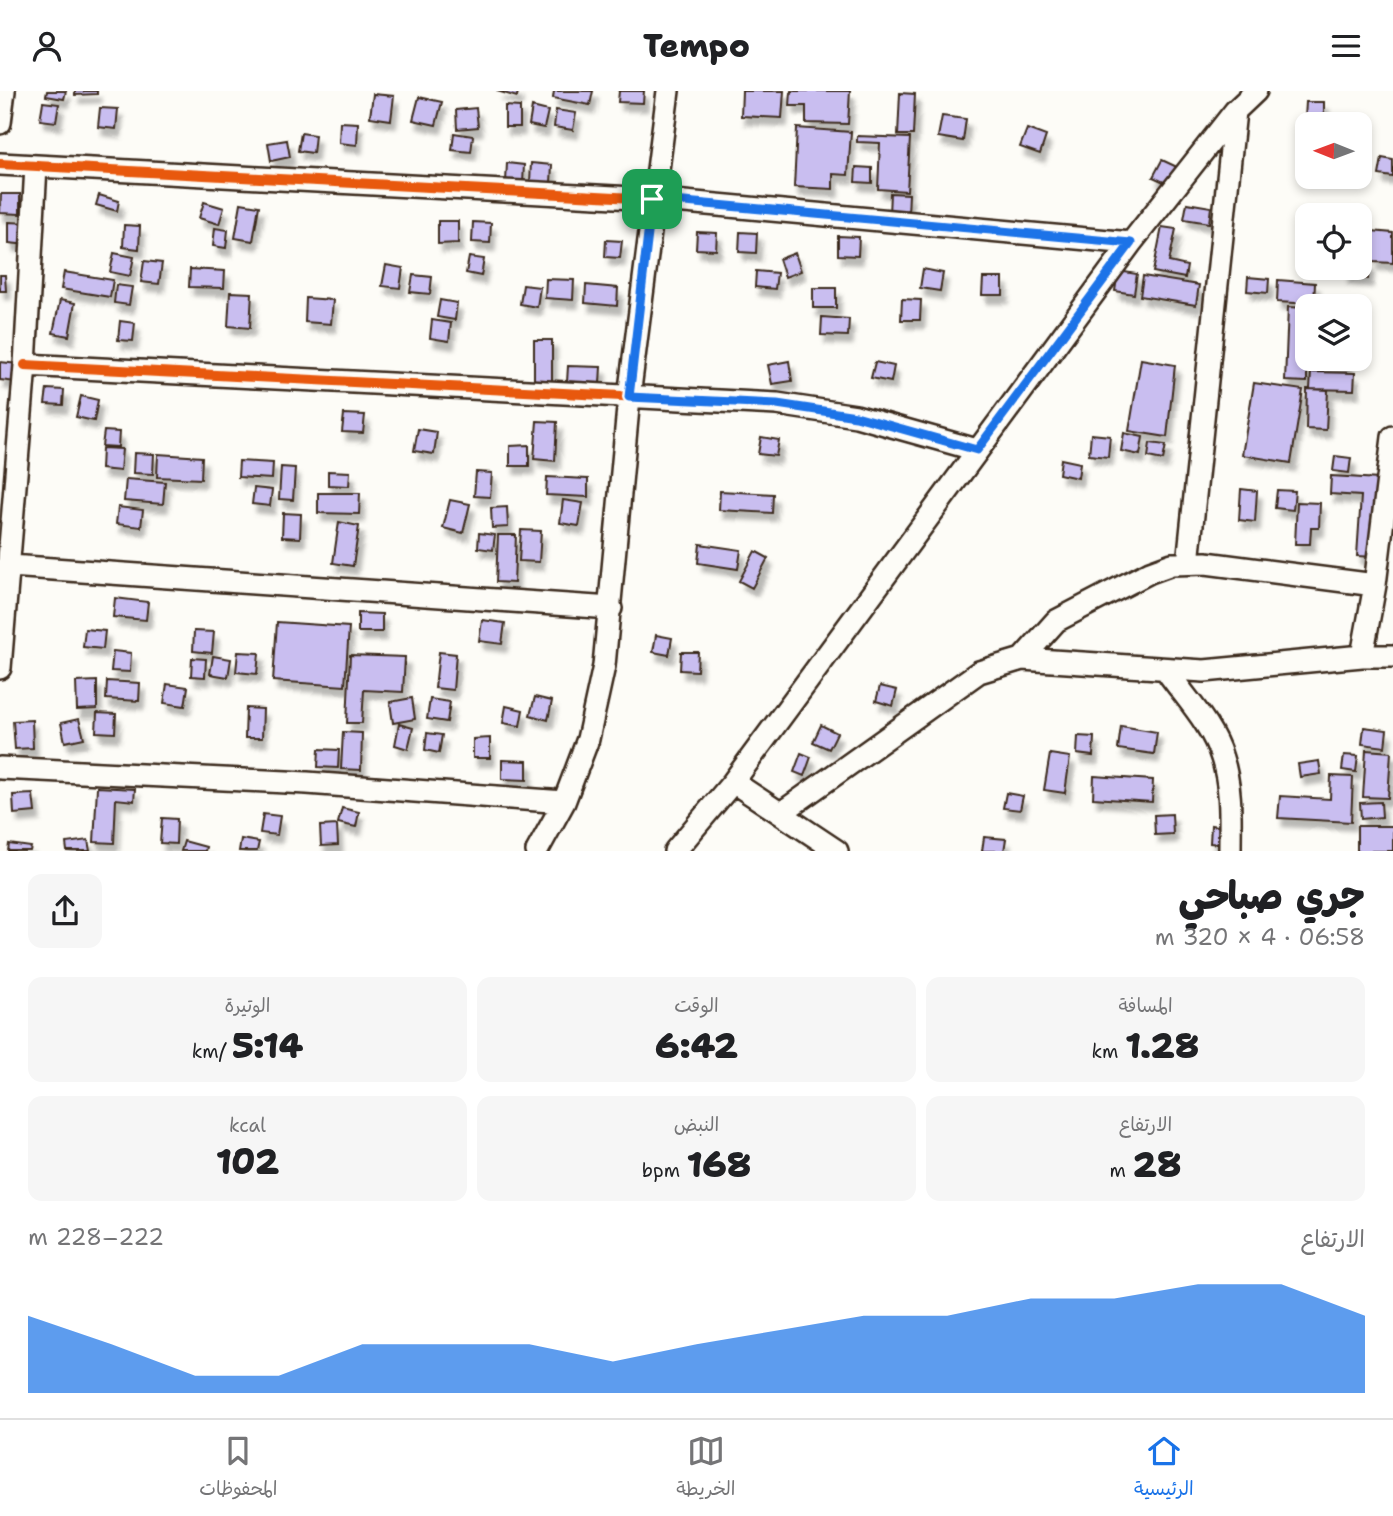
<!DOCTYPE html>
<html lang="ar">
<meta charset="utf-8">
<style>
:root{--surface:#fff;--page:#f6f6f6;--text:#202124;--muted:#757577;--line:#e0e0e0;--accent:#1a73e8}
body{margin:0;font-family:"Shantell Sans","Playpen Sans Arabic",sans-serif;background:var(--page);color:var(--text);direction:rtl;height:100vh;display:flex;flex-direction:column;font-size:26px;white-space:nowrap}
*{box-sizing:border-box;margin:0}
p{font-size:23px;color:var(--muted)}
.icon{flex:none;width:38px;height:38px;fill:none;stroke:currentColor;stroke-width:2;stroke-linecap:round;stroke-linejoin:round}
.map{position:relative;height:760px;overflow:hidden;direction:ltr}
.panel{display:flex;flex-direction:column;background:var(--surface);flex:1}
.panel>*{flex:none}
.needle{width:46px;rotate:271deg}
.buttons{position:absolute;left:1295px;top:21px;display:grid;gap:14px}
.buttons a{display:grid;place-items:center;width:77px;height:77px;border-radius:14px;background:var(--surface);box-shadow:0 4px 10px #0003;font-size:35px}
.pin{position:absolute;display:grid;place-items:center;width:60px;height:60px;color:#fff;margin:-30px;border-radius:14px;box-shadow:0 4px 10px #0006}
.round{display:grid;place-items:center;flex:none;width:74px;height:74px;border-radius:14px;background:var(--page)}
.head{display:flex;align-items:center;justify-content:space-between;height:119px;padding:0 28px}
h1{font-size:38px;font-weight:800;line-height:52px}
.metrics{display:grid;grid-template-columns:repeat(3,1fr);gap:10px;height:119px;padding:7px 28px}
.metrics div{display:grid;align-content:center;border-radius:14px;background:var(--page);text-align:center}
.metrics b{font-size:35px;font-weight:800}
.metrics small{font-size:19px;font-weight:400}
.metrics p{font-size:19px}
.chart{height:196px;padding:14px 28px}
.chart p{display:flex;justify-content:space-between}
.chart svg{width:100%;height:126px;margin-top:7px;fill:var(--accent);opacity:.7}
header{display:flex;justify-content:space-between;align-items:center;height:91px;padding:0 28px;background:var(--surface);font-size:32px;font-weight:800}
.tab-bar{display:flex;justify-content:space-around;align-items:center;height:98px;border-top:2px solid var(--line);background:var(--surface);font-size:19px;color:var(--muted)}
.tab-bar a{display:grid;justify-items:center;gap:4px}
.tab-bar .on{color:var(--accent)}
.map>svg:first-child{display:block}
</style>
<header><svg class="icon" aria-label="menu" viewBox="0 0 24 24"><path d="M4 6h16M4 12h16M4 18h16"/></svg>Tempo<svg class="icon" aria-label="person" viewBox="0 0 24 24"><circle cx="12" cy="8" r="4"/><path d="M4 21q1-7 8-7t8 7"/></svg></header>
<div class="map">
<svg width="1393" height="760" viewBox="0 0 1393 760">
<defs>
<filter id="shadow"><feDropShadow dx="4.5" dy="8" stdDeviation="2" flood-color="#0004"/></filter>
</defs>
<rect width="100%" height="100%" fill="#fdfcf7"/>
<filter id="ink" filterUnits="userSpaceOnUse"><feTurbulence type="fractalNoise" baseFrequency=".0143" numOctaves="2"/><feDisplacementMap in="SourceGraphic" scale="14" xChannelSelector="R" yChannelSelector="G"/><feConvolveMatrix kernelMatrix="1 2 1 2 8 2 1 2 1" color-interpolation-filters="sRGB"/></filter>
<g filter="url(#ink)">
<path fill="#c9bef0" stroke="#3b2a1e" stroke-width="2" filter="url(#shadow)" d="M47,0H66L64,8L46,5Z
M75,0H97V3L75,4Z
M497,0H518L517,6Z
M554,0H593L590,14L553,7Z
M619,0H644L643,12L618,11Z
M742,0H784L782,27L741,25Z
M791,0H850L848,33L806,32V15H790Z
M900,2L915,3L913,44H898Z
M373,3L394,5L391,29L370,26Z
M419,6L442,11L436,34L413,29Z
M43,11L59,13L56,31L40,29Z
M1306,11H1324V27H1305Z
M505,15L520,16V36H505Z
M532,16L548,20L544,37L529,34Z
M100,17L118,18L116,38L98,36Z
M476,17L478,36L457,38L456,19Z
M556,19L576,22L573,39L554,36Z
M942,25L966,28L963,50L938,46Z
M340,31L358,32L357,54L339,52Z
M797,37L851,41L848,84L833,83V98L794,96Z
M1027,38L1046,45L1040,63L1020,56Z
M301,42L315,44L313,62L298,60Z
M454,42L473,45L471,61L452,59Z
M857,45L910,47L907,100L878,98L880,52L857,51Z
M287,49L290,66L271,70L268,52Z
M1382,67L1393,69V86L1379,84Z
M1162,69L1177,76L1168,93L1153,86Z
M507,72L524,74L523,92L506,91Z
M531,72L552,74L551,92L530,91Z
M856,76L872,77V92L855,91Z
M890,102L909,103L908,124L889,123Z
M1,103H20V123L0,122Z
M99,104L119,110L117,120L96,114Z
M204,111L224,117L219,133L199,127Z
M241,112L259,115L253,150L235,147Z
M1187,112L1211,116L1209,132L1184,128Z
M438,130H458V152L438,153Z
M9,131L29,132L28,154L9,152Z
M473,131L491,132L490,152L472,151Z
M124,134L140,135L139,158L123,156Z
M1162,136L1176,138L1169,171L1187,175L1185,187L1153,181Z
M215,137L228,139L226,157L213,155Z
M1360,139L1393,142V172L1373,171V161L1360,160Z
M697,141L717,142L716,159L696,158Z
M740,141L757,142L756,162L739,161Z
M838,145L859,146L858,165L838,164Z
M606,149L622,150L620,167L605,166Z
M114,162L134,166L130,185L110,181Z
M795,162L801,180L785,186L779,168Z
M469,166L484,168L481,185L466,182Z
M144,170L162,172L159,193L141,191Z
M1360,172L1369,173L1368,188L1344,185L1345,177H1360Z
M386,174L403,177L400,197L382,195Z
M190,178L225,180L224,197L189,196Z
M923,178L943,182L940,200L920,197Z
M756,180L777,182L775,198L755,196Z
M1118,180L1137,183L1134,203L1115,200Z
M64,181L113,189L110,206L61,198Z
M0,184H5L6,200H0Z
M413,184L432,186L430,203L410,201Z
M1143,185L1199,194L1196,214L1140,205Z
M1248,186L1269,188L1268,202L1247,200Z
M983,187H1003V204H982Z
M546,188L574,189L573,209L545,207Z
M1278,189L1315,192L1314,213L1277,211Z
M116,194L132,196L129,214L114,212Z
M523,194L540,196L537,216L520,213Z
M586,194L618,197L617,215L585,212Z
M813,197H836V217H813Z
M230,201L252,202L250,237L228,235Z
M306,207L333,209L331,233L305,231Z
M902,208L921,209L920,229H901Z
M60,209L75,212L69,245L53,242Z
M440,209L457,212L455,229L437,226Z
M1288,216L1307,217V291L1285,290Z
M822,226L849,228L848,245L821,244Z
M432,229L451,232L449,250L430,247Z
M120,230L135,232L133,250L118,249Z
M534,249H552V290L534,291Z
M1141,268L1175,274L1167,346L1129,340Z
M1319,268H1347V274L1319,272Z
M789,270L792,290L772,293L768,274Z
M0,271L18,273L16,291L0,289Z
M875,271L894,275L891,291L871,287Z
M568,275L601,276L600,292L567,291Z
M1311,281L1355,282L1354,299L1310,298Z
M1254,292L1303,299L1291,372L1242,364Z
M47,298L64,299L63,314L45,313Z
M1307,298L1328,299L1326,339L1306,338Z
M81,305L98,309L94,330L76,326Z
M344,323L365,324L363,342L342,341Z
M537,330L557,331L555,370L534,368Z
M418,338L437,341L434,363L414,360Z
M104,340L119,341L118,356L102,355Z
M1124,342L1143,346L1140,364L1121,360Z
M1091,343L1110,345L1108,366L1089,364Z
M761,346L779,349L776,365L758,363Z
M1150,352L1166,354L1163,369L1148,366Z
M529,354V375H510V355Z
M102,357L122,358L120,380L101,378Z
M134,362L154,363L153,383L133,382Z
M158,363L202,366L201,388L157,386Z
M1335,365L1351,367L1349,382L1333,380Z
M1061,368L1080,372L1078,387L1059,383Z
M239,370L273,372L272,388L238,386Z
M281,376L295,377L293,409L279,408Z
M328,380L350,381L349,395L328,394Z
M476,381L492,382L490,406L474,405Z
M1331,385L1379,388L1375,466L1357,465L1361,405L1330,403Z
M547,386L588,388V406L546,404Z
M126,388L165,391L163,413L124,410Z
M254,397L272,399L270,415L252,413Z
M1241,398L1257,400L1255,431L1239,429Z
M1277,399L1295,400L1293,419L1275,417Z
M720,400L773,403L772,422L719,419Z
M318,402H360L359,423L318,422Z
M450,409L470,413L463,442L443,437Z
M563,409L583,412L579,435L560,432Z
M1297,411L1320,412L1319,437H1311L1310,453H1295Z
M118,416L143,419L141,436L116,433Z
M507,416L508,436L492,437L491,417Z
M283,422L301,423L300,447L282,446Z
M339,431L359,435L353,475L333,472Z
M521,439L541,440L539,471L519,470Z
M479,442L495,444L493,459L478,457Z
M498,444H516L514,492L496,491Z
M700,453L741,459L738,478L698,472Z
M755,460L768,467L752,497L739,490Z
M115,507L148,511L146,529L113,526Z
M358,522L382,523V541H358Z
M482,529L505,532L502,553L479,550Z
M277,531L349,536L345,595L273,590Z
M85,538L105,540L103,558L83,556Z
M194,540L214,541L212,562L193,560Z
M656,544L672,547L669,564L653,561Z
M113,560L131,562L130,581L111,580Z
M238,561L259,562L257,583L236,581Z
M439,561L456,563L453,599L435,597Z
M681,561H698L697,580L680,579Z
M350,564L405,566L403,601L364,599L362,632H347Z
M213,565L231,568L228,586L210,583Z
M192,567L206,568L205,586L191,585Z
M97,590V618L77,619L76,591Z
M107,590L140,592L139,610L106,608Z
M167,593L188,596L185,615L164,612Z
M880,595L897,599L893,615L876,610Z
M535,606L552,610L548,629L530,624Z
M412,607L415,628L393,632L390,611Z
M430,608L450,611L447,631L427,628Z
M506,615L523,619L520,635L503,632Z
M246,617L263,618L262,647H245Z
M97,622L116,623L115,642L96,641Z
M79,628L84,647L65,651L61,632Z
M32,629L33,657L15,658L13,630Z
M399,633L413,637L408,658L395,654Z
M821,634L837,642L829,658L813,651Z
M1121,635L1157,641L1154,663L1118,658Z
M1364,636L1387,639L1385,656L1362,653Z
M343,641L362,642L361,679L341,678Z
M427,642L442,644L439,662L425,659Z
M1078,645L1094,646L1093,665L1077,663Z
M490,647V667H473V648Z
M319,658L339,659L338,677L318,676Z
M1366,659L1391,661L1388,707L1363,706Z
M801,662L811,666L804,685L794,681Z
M1050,663L1070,666L1065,702L1044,699Z
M1344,664L1358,665L1356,681L1342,679Z
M502,669L527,670V689L502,688Z
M1319,670L1321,683L1300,686L1298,673Z
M1094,685L1153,689L1152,711L1093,707Z
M1331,685L1353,686L1351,731L1278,727L1280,705L1330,708Z
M97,696L135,698L134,710L116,708L114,752L94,751Z
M1006,702L1023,705L1020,719L1003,717Z
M33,703L35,721L14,723L13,704Z
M1381,711L1382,726L1361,728L1360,712Z
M342,717L359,721L356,736L338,732Z
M263,723L280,725L277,744L260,742Z
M1172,723L1173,743L1155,744L1154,724Z
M162,727L177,728L176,753L160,752Z
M337,734L338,754L321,755L320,735Z
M1211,734L1232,737L1230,754L1210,752Z
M1357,735H1393V760H1357Z
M984,746L1006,748L1004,760H982Z
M241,748L259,751L257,760H239Z
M88,749L90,760H67L66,752Z
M184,750L206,756L205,760H181Z
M9,753L31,756L30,760H8Z"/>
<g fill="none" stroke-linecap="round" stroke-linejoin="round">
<defs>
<path id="minor" d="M0,32L4,0
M0,73L652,108L1131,152
M25,274L777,313L856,325L977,359
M1188,472L1235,20
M10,475L611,517
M1362,565L1375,494L1393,346
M1022,568L1056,530L1150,481L1172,473L1206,472L1375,494
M0,577L25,274L36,75
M1166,579C1185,606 1213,635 1222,667C1232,697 1230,729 1230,760
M0,677L307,692L564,711
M733,691L837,760
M781,722L979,581L1022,568L1204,580L1362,565H1393
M537,760L564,711L588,648L604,575L629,306L668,0
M675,760L733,691L1131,152L1235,20L1256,0"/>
</defs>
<use href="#minor" stroke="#3b2a1e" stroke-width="26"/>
<use href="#minor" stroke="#fdfcf7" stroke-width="21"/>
<defs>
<path id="cycleway" d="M0,73L652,108L1131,152
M25,274L777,313L856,325L977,359"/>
</defs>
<use href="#cycleway" stroke="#fdfcf7" stroke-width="15"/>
<use href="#cycleway" stroke="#e8590c" stroke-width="10"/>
</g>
</g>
<g fill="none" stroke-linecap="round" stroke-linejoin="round" filter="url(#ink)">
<defs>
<path id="route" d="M652,108L1131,152L977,359L856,325L777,313L629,306Z"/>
</defs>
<use href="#route" stroke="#fff" stroke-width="14"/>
<use href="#route" stroke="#1a73e8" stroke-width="9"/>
</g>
</svg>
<div class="buttons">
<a><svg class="needle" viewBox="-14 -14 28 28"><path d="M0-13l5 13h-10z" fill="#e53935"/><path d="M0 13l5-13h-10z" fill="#757577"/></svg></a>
<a><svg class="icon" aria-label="locate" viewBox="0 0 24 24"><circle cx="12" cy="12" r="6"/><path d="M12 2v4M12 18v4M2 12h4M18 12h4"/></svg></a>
<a><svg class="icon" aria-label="layers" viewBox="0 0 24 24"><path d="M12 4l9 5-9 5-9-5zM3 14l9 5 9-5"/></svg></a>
</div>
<div class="pin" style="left:652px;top:108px;background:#1e9e55"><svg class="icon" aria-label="arrive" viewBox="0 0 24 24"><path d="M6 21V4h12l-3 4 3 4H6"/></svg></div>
</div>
<section class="panel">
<div class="head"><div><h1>جري صباحي</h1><p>06:58 · 4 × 320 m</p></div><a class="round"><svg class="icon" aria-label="share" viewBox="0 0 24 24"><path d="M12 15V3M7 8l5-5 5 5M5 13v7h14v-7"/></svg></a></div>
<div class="metrics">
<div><p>المسافة</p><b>1.28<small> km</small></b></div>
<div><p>الوقت</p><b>6:42</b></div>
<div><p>الوتيرة</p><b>5:14<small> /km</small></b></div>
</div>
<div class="metrics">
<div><p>الارتفاع</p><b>28<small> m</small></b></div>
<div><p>النبض</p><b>168<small> bpm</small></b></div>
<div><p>kcal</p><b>102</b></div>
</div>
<div class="chart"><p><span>الارتفاع</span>222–228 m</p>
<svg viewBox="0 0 160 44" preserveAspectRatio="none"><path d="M0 44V17L10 27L20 38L30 38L40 27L50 27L60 27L70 33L80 27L90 22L100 17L110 17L120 11L130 11L140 6L150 6L160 17V44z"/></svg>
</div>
</section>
<nav class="tab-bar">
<a class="on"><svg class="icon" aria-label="home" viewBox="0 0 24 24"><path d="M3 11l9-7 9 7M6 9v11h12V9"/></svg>الرئيسية</a>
<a><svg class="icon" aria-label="map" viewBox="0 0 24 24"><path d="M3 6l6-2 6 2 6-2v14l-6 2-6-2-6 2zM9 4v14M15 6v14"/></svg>الخريطة</a>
<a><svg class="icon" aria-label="saved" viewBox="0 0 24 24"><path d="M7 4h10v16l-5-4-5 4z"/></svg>المحفوظات</a>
</nav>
